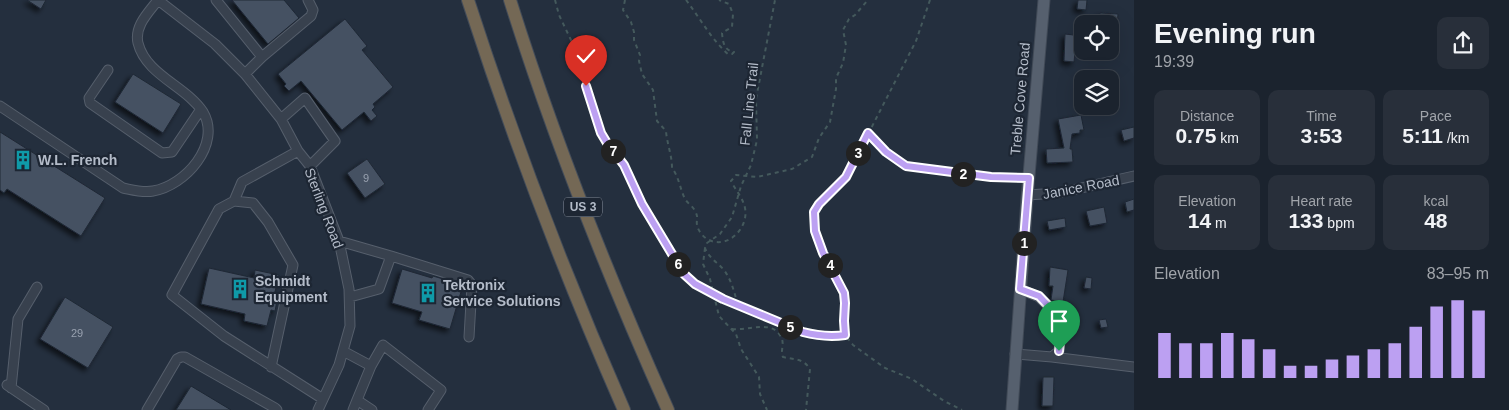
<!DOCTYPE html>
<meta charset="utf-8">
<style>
:root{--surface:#1b232e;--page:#282f3a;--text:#f1f3f6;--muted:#a0a4aa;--line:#39404a;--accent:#bca0f2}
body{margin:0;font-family:Helvetica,sans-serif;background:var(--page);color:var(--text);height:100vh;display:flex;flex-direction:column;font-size:19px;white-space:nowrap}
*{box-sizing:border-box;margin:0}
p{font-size:16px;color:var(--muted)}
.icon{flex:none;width:28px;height:28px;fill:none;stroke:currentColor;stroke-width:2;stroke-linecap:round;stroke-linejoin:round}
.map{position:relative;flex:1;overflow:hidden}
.side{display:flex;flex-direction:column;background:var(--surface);width:375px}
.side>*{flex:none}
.controls{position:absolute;left:1074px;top:15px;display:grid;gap:10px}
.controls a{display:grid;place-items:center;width:45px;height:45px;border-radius:10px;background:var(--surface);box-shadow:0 5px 20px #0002,0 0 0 1px var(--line);font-size:25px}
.pin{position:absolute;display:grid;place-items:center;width:42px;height:42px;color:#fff;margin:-51px -21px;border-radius:50% 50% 50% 0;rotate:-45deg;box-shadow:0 0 5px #0007}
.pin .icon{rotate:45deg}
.km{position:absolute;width:25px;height:25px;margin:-12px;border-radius:50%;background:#222;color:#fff;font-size:14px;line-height:25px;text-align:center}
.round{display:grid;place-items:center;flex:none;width:52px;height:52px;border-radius:10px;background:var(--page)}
.head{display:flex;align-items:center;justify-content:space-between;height:85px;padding:0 20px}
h1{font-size:28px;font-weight:700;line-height:38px}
.figures{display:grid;grid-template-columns:repeat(3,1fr);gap:8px;height:85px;padding:5px 20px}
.figures div{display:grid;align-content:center;border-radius:10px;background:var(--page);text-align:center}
.figures b{font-size:21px;font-weight:700}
.figures small{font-size:14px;font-weight:400}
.figures p{font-size:14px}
.chart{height:140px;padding:10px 20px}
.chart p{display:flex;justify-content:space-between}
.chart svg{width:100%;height:90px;margin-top:5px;stroke:var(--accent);stroke-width:6}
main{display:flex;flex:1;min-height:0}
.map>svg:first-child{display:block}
</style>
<main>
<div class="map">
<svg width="1134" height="410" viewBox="0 0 1134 410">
<defs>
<filter id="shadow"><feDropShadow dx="-3.5" dy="3.5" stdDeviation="2.5" flood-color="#0009"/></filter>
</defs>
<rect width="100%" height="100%" fill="#242f3e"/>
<path fill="#455162" stroke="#1f2835" filter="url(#shadow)" d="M27,0H46L41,9Z
M232,0H284L299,18L268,44Z
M1078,0H1087L1086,10L1077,9Z
M1100,13L1118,14L1117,25L1099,24Z
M345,19L367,46L362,50L393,87L373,104L375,107L372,110L377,116L371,121L364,112L342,130L301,81L289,91L284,86L286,84L278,74Z
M1065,34L1082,36L1081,43H1076L1074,62L1064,61Z
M133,74L181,104L163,133L115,102Z
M1081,115L1084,130H1080V133L1072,134L1070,149H1072L1073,162L1047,163L1046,149L1064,148L1058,119Z
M1134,127V138L1124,141L1121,130Z
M0,132L105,198L81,236L7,189L4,193L0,190Z
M367,159L385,184L365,198L347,173Z
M1134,199V210L1127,212L1125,202Z
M1104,207L1107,223L1090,226L1086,211Z
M1065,218L1066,227L1049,230L1047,221Z
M1050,267L1068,270L1063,302L1051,300L1053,286H1049Z
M209,268L254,278L255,270L279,275L273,300L277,301L275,311L271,310L267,326L244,321L245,314L201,304Z
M402,269L432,278L433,276L463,285L450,329L419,320L422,312L392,303Z
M1086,277L1092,278L1091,289L1084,288Z
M65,297L113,327L88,368L40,339Z
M1106,319L1108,327L1101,328L1099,320Z
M1043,377H1054L1053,406H1042Z
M191,386L231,410H176Z"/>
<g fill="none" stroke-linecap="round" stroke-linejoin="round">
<defs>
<path id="minor" d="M158,0L215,44L245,74L281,119L298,151L310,166L339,241L349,289L350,326L339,365L318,410
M216,0L262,57
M108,70L89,98L90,103L162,153L172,152L201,109
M245,74L262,57L311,16L313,10L308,0
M0,106L123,188C133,190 143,193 153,191C185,186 222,144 203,112C186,86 146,75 138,43C134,26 149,12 158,0
M281,119L305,98L335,141L310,166
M1027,195L1059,193L1134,176
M234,201L242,182L298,151
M339,241L391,256L379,289L350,297
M391,256L468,280L472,285L469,337
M343,351L371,366L383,345L441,390L428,410
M1015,354L1052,357L1059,351L1062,319L1039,297L1020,289
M1052,357L1134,367
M271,367L293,265L268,222L253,203L234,201L219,209L172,295L224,336L323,399
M7,385L44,410
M11,388L18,319L37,287
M357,400L371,366
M147,410L177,359L181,357H185L275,408L277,410
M353,410L357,400L372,410"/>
<path id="major" d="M1012,410L1027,199L1044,0"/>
<path id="highway" d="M468,0C513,139 565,276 624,410
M510,0C554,140 608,276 668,410"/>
</defs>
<use href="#minor" stroke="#565f6c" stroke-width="11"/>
<use href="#major" stroke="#414a57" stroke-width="13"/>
<use href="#highway" stroke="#434c59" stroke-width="14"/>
<path stroke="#44595c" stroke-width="2" stroke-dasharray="4 4" stroke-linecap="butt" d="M555,0L559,15L571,40L601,133L607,143L624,165L642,204L684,274L695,284L723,299L803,332C818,336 830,337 845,335
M625,0L623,10L631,22L634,32V40L640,55L639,61L642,74L653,90L657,121L666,131C667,144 672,155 672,168C679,177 680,189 685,199C688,204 693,206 695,211C699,218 696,219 697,225C698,231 704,238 709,240C728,249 749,228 745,208C743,198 736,191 731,181L736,175L757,177L792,169L812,157L819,138L830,122L836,89V78L843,63L846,45L843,30L849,19L855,15L868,0
M686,0C700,18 711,39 728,54H732L734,52C724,50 723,43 722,33L732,27L733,14L729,4L719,0
M930,0L916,41L846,177L819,204L815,212V231L823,253L843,293L845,303L844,321L845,335L853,345L885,368L912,379L944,401L962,410
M869,134L886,152L906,166L991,177L1019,178
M705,248L703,264L710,279L719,316L736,334L741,349L759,377L760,394L767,410
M738,305C734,292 732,281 724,270C717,262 709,258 705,248L707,243L720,234L732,217L741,186L751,165L757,140L756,99L775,0
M732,329C748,331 772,319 781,337C785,344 780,350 783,357C795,360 803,358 810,369L806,410"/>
<use href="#minor" stroke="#38414e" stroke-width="9"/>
<use href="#major" stroke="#56606e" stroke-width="11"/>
<use href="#highway" stroke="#746855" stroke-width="12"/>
</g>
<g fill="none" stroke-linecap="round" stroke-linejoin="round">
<defs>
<path id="route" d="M586,86L601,133L607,143L624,165L642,204L684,274L695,284L723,299L803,332C818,336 830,337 845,335L844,321L845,303L844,293L823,253L815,231L814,212L819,204L846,177L868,133L886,152L906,166L991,177L1029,178L1020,289L1039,296L1062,320L1059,351"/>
</defs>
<use href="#route" stroke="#fff" stroke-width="10"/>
<use href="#route" stroke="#bca0f2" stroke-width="6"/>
</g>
<defs>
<symbol id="building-bare" viewBox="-9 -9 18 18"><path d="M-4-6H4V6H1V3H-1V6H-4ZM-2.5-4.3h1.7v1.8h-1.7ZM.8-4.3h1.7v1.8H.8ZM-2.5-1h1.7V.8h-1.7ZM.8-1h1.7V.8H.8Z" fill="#0f9aa8" stroke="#1d2633" stroke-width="2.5" paint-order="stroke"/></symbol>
</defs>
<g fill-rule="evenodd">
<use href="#building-bare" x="9" y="146" width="28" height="28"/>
<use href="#building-bare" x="226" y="275" width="28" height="28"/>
<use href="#building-bare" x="414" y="279" width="28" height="28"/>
</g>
<g text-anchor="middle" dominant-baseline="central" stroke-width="4.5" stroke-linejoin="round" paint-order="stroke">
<g font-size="11" fill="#98a1af">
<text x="366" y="178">9</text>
<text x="77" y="333">29</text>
</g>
<rect fill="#1d2633" stroke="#878f9c" stroke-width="1" x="564" y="197.5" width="38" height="19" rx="4"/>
<g font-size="12" font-weight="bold" fill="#b4bcc9">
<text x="583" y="207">US 3</text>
</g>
<g font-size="14" fill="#b4bcc9" stroke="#1d2633">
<text transform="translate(1020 99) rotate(-85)">Treble Cove Road</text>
<text transform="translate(749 104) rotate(-84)">Fall Line Trail</text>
<text transform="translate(1081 187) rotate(-11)">Janice Road</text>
<text transform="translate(324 208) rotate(69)">Sterling Road</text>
</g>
<g font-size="14" font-weight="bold" fill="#b4bcc9" stroke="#1d2633" text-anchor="start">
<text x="38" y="160">W.L. French</text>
<text x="255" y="281">Schmidt<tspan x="255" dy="16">Equipment</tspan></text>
<text x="443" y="285">Tektronix<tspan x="443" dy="16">Service Solutions</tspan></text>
</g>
</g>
</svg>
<div class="controls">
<a><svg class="icon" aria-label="locate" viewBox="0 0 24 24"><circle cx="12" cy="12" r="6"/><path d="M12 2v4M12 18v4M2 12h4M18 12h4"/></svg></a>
<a><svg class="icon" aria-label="layers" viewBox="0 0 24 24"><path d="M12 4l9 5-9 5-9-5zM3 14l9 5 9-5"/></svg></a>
</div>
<div class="pin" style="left:1059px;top:351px;background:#1e9e55"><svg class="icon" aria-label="arrive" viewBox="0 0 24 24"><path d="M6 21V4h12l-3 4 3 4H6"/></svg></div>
<div class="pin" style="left:586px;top:86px;background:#d93025"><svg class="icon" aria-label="check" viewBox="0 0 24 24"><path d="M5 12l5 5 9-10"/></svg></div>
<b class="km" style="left:1024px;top:243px">1</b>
<b class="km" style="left:963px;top:174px">2</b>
<b class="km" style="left:858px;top:153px">3</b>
<b class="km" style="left:830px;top:265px">4</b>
<b class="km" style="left:790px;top:327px">5</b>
<b class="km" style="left:678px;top:264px">6</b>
<b class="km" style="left:613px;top:151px">7</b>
</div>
<section class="side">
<div class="head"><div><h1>Evening run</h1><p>19:39</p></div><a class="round"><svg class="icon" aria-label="share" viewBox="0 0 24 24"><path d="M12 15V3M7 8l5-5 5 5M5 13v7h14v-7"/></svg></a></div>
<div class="figures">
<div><p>Distance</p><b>0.75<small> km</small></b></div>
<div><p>Time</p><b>3:53</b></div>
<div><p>Pace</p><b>5:11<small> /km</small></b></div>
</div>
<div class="figures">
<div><p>Elevation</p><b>14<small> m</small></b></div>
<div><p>Heart rate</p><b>133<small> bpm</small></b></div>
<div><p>kcal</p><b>48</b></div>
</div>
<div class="chart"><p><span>Elevation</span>83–95 m</p>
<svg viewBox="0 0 160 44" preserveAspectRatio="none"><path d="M5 44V22M15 44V27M25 44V27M35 44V22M45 44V25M55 44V30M65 44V38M75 44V38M85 44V35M95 44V33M105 44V30M115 44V27M125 44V19M135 44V9M145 44V6M155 44V11"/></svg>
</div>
</section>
</main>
